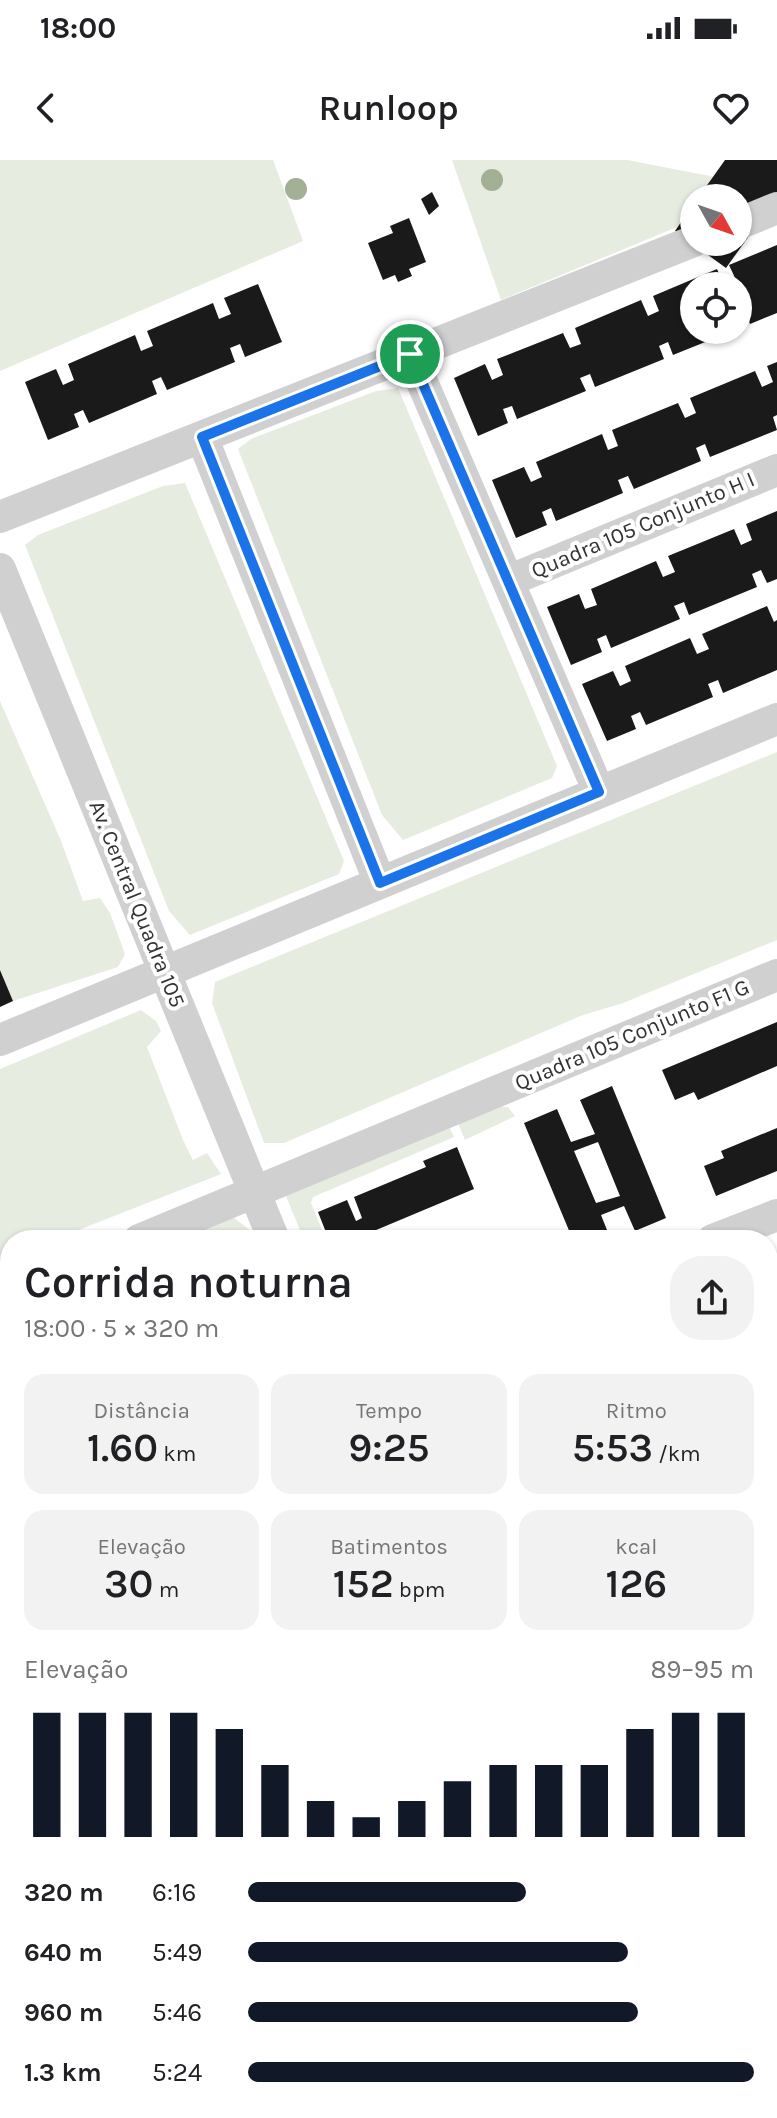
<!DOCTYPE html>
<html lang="pt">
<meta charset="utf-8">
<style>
:root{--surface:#fff;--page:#f2f2f2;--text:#202124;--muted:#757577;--accent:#111827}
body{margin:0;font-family:Karla,sans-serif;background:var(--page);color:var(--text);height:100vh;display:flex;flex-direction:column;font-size:30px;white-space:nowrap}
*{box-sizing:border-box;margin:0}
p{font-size:26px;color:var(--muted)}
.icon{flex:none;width:44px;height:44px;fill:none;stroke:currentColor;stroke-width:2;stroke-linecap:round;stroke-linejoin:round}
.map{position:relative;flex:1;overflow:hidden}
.sheet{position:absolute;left:0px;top:1070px;width:778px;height:888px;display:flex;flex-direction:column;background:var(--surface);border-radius:32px 32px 0 0;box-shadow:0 2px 6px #0004}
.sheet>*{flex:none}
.needle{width:52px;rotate:130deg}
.tools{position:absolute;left:680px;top:24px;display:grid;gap:16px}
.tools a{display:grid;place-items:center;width:72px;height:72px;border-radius:50%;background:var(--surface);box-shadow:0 2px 6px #0004;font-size:40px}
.pin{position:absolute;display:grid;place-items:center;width:68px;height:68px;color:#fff;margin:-34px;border:4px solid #fff;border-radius:50%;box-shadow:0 2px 8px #0007}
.round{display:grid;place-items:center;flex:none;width:84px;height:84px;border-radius:32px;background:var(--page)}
.headline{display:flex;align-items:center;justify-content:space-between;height:136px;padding:0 24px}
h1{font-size:44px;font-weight:600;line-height:60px}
.figures{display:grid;grid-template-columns:repeat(3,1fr);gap:12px;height:136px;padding:8px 24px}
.figures div{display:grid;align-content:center;border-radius:20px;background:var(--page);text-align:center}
.figures b{font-size:40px;font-weight:600}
.figures small{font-size:22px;font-weight:400}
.figures p{font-size:22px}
.chart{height:224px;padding:16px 24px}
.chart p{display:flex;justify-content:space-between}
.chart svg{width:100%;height:144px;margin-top:8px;stroke:var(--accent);stroke-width:6}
ul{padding:0 24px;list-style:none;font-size:26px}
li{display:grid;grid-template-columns:128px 96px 1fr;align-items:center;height:60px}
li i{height:20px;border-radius:10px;background:var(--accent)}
.status{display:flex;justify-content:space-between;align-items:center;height:56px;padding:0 40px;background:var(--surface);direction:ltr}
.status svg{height:22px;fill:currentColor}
header{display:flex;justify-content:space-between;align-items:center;height:104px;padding:0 24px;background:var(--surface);font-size:36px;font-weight:600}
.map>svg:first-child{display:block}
</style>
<div class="status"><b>18:00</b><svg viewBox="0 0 49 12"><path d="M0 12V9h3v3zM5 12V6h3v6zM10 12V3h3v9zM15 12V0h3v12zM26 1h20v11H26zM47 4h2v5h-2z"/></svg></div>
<header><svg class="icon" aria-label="back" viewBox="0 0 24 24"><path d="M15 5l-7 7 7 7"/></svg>Runloop<svg class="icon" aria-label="heart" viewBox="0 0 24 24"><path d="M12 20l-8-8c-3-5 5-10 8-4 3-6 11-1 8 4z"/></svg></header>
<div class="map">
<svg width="777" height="1958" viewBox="0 0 777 1958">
<rect width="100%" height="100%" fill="#fff"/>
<path fill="#e6ecdf" d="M0,0H273L303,81L0,211Z
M452,0H627L766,27L738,38H694V60L501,140Z
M398,228L557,606L552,618L403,680L382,655L238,289L251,279L376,231Z
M185,323L344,701L339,714L190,775L169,751L25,385L38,375L163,326Z
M0,541L61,681L83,741L100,738L110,753L125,794L118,807L13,841L0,809Z
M777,592V780L623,843L583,855L284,983H264L212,843L215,822Z
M141,850L156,861L161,871L147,887L183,980L193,1000L207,993L221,1014L53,1080H10V1096L0,1100V909Z
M501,947H508L515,956L465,980L458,963Z
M450,968L454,977L313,1037L311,1043L326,1080H304L286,1036Z
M233,1057L251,1071L255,1080H175Z"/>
<path fill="#1a1a1a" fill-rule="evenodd" d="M725,0H777V37L726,108L675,71L694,43V82H738V38H698Z
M432,32L439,46L429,55L421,39Z
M409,58L426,102L409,109L412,116L398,122L395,115L383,120L368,83L393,73L390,66Z
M777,85V153L750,164L745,151L738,154V126H694V170H735L673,195L668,182L659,186L664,199L595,227L590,214L580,218L586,231L517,259L512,246L503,249L508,263L478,276L454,218L485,204L492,220L503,215L497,199L563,173L570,188L581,184L575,168L641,140L648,156L659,151L653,136L717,109L724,125L736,120L729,105Z
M258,124L282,182L245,197L240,184L230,188L235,202L167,230L161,217L152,221L157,234L89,263L83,250L74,254L79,267L48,280L25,222L56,209L63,225L74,220L68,204L135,175L141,191L153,186L147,171L213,143L219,159L231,154L224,138Z
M777,202V255L773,257L777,270L710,297L705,284L696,288L701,301L634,329L628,316L618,320L623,333L556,361L551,348L542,352L547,365L516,378L492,320L524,307L531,322L542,317L536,302L602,274L608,290L618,286L612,270L678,243L685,258L696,253L690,238L755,211L762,227L773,222L767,206Z
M777,351V419L767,423L761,410L752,414L757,427L689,455L684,442L674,446L680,459L611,488L606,475L597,479L602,492L571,505L547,447L579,434L585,449L597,445L591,429L656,401L663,417L675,412L668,396L734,369L741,385L752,380L746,364Z
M767,446L774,462L777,460V510L723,533L718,520L708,524L713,537L646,565L640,552L631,556L636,569L607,581L582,524L613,511L620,526L631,521L625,506L690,478L697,494L709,489L702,474Z
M0,810L13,841L0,847Z
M777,862V906L698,940L694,932L675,940L662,910Z
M612,926L666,1058L635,1071L624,1046L601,1055L611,1080H573L524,963L557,949L571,982L595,974L580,940ZM598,982L620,1036L596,1043L574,991Z
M777,968V1011L716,1036L704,1006L724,998L721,991Z
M457,987L474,1029L369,1073L372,1080H329L318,1052L347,1040L356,1061L362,1058L354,1037L426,1007L423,1001Z
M10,1184V1255L0,1231V1188Z
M10,1286V1299L0,1303L10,1327V1334L0,1339V1289Z
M777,1342V1387L772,1389L777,1401L768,1405V1346Z
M768,1421L777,1444V1539L769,1542Z
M10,1428V1476L0,1480V1432Z
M10,1529V1605L0,1609V1533Z
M4,1669L10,1684V1802L0,1778V1670Z
M768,1738L777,1761V1773L768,1776Z
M0,1807L10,1831V1857L0,1861Z
M777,1855V1958H697L721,1948H768V1859Z
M5,1936L14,1958H0V1939Z
M14,1948H62L38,1958H18Z
M228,1948H276L268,1952L271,1958H232Z
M306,1948H348L325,1958H311Z
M557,1948H615L605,1952L607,1958H532Z"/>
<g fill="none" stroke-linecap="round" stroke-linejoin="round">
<path stroke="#d0d0d0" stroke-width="32" d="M738,64L777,48
M410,194L599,632
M202,277L380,723
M0,357L694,81
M0,409L274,1080
M508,421L777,310
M0,880L777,559
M139,1080L777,815
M713,1080L777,1055
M0,1138L10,1133
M768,1191L777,1214
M768,1322L777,1319
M0,1387L10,1382
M768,1578L777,1574
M0,1641L10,1637
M768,1669L777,1691
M768,1823L777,1819
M0,1889L10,1885
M383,1948L386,1956
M630,1948L634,1958
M448,1958L471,1948"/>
</g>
<g fill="#a2b095">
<circle cx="492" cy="20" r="11"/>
<circle cx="296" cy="29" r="11"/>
</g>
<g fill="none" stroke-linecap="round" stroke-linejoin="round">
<defs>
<path id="route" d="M410,194L599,632L380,723L202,277Z"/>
</defs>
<use href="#route" stroke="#fff" stroke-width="16"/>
<use href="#route" stroke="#1a73e8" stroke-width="10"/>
</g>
<g text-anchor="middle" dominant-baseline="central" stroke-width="8" stroke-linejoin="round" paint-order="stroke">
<g font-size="22" fill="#333" stroke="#fff">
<text transform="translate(643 365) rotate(-23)">Quadra 105 Conjunto H I</text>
<text transform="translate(137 744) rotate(68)">Av. Central Quadra 105</text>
<text transform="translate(632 875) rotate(-23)">Quadra 105 Conjunto F1 G</text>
</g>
</g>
</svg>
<div class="tools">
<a><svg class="needle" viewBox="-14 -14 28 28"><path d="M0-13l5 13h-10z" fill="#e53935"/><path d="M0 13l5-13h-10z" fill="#757577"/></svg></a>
<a><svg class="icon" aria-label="locate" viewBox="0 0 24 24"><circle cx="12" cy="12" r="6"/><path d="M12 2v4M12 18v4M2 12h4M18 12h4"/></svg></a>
</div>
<div class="pin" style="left:410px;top:194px;background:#1e9e55"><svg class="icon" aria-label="arrive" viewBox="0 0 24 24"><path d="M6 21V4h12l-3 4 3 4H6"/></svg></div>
<section class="sheet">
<div class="headline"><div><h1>Corrida noturna</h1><p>18:00 · 5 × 320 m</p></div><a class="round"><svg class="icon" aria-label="share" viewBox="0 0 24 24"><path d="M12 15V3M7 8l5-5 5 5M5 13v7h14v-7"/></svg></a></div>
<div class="figures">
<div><p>Distância</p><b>1.60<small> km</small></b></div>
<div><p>Tempo</p><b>9:25</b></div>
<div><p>Ritmo</p><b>5:53<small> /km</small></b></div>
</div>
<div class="figures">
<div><p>Elevação</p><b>30<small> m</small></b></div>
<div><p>Batimentos</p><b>152<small> bpm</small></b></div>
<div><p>kcal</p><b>126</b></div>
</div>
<div class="chart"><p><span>Elevação</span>89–95 m</p>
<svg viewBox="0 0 160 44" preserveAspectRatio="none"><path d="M5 44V6M15 44V6M25 44V6M35 44V6M45 44V11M55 44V22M65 44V33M75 44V38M85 44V33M95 44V27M105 44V22M115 44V22M125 44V22M135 44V11M145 44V6M155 44V6"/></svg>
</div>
<ul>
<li><b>320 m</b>6:16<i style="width:55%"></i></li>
<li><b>640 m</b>5:49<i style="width:75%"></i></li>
<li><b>960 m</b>5:46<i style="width:77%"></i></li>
<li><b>1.3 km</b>5:24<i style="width:100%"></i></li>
</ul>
</section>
</div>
